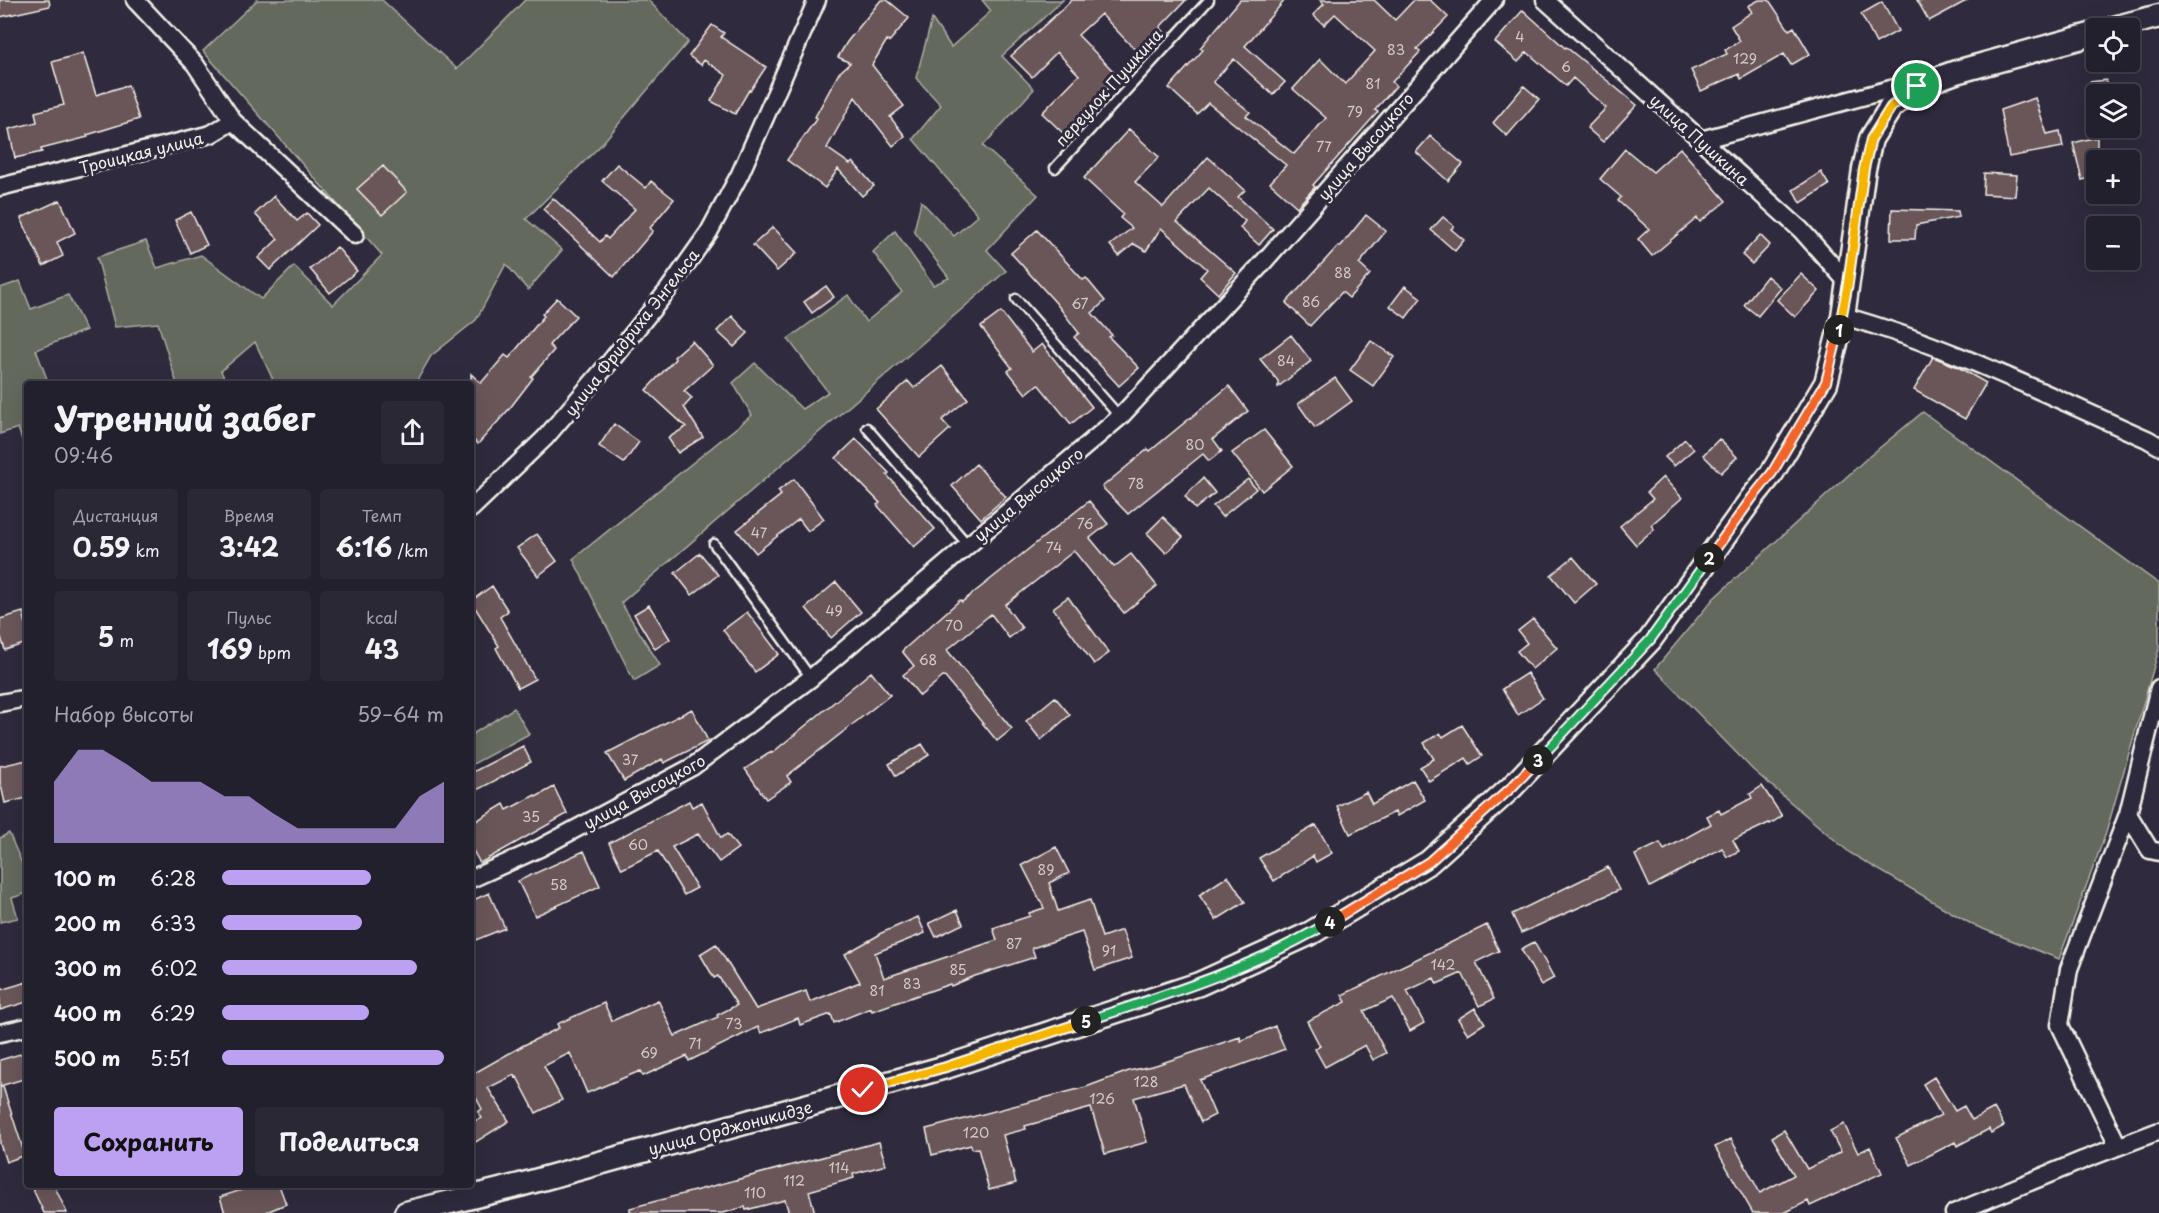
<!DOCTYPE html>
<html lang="ru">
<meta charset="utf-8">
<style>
:root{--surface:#23202e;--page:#2b2836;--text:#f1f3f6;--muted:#a3a3aa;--line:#403e4a;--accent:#bca0f2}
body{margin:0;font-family:"Playpen Sans",sans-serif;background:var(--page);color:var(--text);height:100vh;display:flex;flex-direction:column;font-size:22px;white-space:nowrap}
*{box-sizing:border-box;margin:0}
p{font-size:20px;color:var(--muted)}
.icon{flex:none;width:33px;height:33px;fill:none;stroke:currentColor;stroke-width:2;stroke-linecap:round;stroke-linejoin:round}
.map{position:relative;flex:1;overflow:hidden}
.side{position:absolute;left:24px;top:381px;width:450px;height:807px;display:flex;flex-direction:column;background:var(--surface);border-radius:6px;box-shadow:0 6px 24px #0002,0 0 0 2px var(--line)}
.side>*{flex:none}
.fabs{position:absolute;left:2086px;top:18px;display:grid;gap:12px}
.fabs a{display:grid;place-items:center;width:54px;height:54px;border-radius:6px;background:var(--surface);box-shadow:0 6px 24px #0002,0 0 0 2px var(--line);font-size:30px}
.pin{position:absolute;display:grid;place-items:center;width:51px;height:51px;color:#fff;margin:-26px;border:3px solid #fff;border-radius:50%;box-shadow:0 2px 6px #0007}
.km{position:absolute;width:30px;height:30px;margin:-15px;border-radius:50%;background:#222;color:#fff;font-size:16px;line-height:30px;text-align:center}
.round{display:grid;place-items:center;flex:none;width:63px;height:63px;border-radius:6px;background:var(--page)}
.headline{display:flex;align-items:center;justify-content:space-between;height:102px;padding:0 30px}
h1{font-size:33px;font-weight:700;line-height:45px}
.stats{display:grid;grid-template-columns:repeat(3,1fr);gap:9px;height:102px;padding:6px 30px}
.stats div{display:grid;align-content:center;border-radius:6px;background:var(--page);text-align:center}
.stats b{font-size:26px;font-weight:700}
.stats small{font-size:16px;font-weight:400}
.stats p{font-size:16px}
.chart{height:168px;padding:12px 30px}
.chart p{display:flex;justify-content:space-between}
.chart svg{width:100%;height:108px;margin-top:6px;fill:var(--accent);opacity:.7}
.primary-button{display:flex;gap:12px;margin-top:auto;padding:12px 30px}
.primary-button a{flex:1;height:69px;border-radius:6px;background:var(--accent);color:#111;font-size:24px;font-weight:700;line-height:69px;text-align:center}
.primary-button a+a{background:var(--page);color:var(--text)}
ul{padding:0 30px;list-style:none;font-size:20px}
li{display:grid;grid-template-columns:96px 72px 1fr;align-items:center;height:45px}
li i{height:15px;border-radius:8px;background:var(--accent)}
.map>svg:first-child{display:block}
</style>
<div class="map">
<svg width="2159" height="1213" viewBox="0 0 2159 1213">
<rect width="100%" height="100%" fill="#2f2a3d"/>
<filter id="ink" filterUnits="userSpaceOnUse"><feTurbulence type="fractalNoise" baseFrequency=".0167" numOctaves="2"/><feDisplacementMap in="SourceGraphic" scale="12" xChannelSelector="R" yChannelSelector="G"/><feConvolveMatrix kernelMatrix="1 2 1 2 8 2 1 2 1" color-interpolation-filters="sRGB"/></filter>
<g filter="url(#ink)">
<path fill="#64695b" stroke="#acada2" stroke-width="1.5" d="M257,0H382L457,69L525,0H648L688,42L600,146L526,219L562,250L528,290L506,264L476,320L431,356L415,384H275L255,342L221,371L227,384H177L158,323L115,327L97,257L146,241L157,268L201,255L261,299L294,266L333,305L382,255L203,51Z
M982,0H1063L1002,56L1034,89L983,146L1038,195L987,250L1006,271L621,603L660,665L634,681L573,559L752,415L733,383L755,363L802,409L828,392L788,339L848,295L866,322L902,292L873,252L895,231L933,285L949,278L914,231L921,201L954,236L978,215L913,139L941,105L916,78L932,19L951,47L991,11Z
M20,281L31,309L68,295L86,330L36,350L49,384H27V454L18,428L0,434V288Z
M1923,412L2159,584V649L2106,833L2059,959L1973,925L1850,853L1753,770L1655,669L1714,598L1866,459Z
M514,708L529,734L471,765V735Z
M9,833L23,866L27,864V893L12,898L18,918L0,922V838Z"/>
<path fill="#6b5659" stroke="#f4f1e8" stroke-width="1.5" d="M0,0H49L50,6L0,17Z
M881,0H887L909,18L889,42L887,40L872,65L904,106L890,117L905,136L893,146L855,97L827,148L850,164L853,162L874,186L862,196L838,169L825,188L787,160L817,118L815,117L839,73L850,63L838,57L847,42Z
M1072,0H1186L1160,27L1165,33L1141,56L1101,14L1078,35L1119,77L1064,134L1042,113L1079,75L1057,52L1032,77L1011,56Z
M1240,0H1285L1245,46L1285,82L1273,95L1234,59L1213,82L1250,112L1246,116L1294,154L1326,118L1293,89L1320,59L1345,84L1375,51L1335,14L1324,25L1313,15L1324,4L1320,0H1374L1395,20L1414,0H1430L1448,17L1417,49L1420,52L1392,82L1396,86L1375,110L1378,112L1313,185L1315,187L1297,207L1270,183L1286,165L1208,103L1197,114L1169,88L1203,50L1200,48Z
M1759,0H1769L1789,30L1794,27L1810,54L1791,65L1784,54L1741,79L1739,74L1701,91L1691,70L1727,54L1725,50L1740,41L1731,26L1752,12L1748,6Z
M1917,0H1968L1929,21Z
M1882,2L1898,31L1876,43L1861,14Z
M1523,10L1565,48L1566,47L1637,105L1603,142L1587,128L1606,108L1573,78L1566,86L1527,52L1518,62L1495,42Z
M712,25L724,33L721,37L766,67L750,91L749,90L735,114L711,101L726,75L704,60L701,65L689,56Z
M83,53L96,95L128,85L139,119L87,135L88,137L41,149L42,152L15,158L9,129L37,122L35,112L64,105L52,62Z
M2106,80L2108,94H2092L2090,82Z
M1524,86L1539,99L1507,136L1493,123Z
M2035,98L2047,134L2060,131L2063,147L2009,157L2000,110Z
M1129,129L1159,157L1135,182L1163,207L1208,157L1245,190L1238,197L1273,229L1259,245L1240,228L1245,221L1209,188L1177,222L1236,273L1218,294L1200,277L1207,269L1161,228L1146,251L1134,244L1119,256L1110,245L1132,228L1120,218L1123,214L1084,178Z
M1430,136L1463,164L1448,181L1416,152Z
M2097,137V149L2100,160H2097V176L2082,180L2073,143Z
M1680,148L1726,201L1700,222L1697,218L1652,256L1638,239L1649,229L1618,201L1621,197L1600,179L1625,149L1653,172Z
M617,164L646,188L651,181L674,199L650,228L653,231L614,277L543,209L553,198L600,242L605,236L608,239L635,209L602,181Z
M383,166L407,192L382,215L357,189Z
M1821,172L1829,185L1801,203L1793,190Z
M1984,173L2017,175L2015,196L1983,194Z
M274,196L297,221L307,213L318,225L270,270L258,258L278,239L255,214Z
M60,200L75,233L57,242L63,256L43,266L21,218Z
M1892,209L1958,211L1959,217L1916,225L1915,239H1891Z
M191,212L207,245L190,253L175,220Z
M1366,215L1386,231L1359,264L1370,274L1349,298L1342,292L1310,326L1286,303L1338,246L1340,247Z
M1443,217L1454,226L1451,229L1464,240L1455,251L1431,230Z
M773,227L797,253L777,271L753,245Z
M1037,230L1083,280L1086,278L1105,301L1092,313L1112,335L1109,337L1139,368L1119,386L1074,337L1079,333L1056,303L1011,253Z
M1760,235L1770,245L1752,264L1742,255Z
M337,247L357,271L330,293L310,269Z
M1801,274L1819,291L1795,317L1777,300Z
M1767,276L1781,288L1758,316L1744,305Z
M826,286L834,297L812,313L804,302Z
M1405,286L1421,298L1406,318L1390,306Z
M557,298L576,316L549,345L554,350L531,377L533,378L510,408L478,444L471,438V374L481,383L505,355L509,358L544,316L542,314Z
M1001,312L1032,352L1042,344L1092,407L1071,424L1038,384L1026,394L1008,371L1012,368L981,327Z
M732,316L748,333L734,347L717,331Z
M1291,335L1311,361L1278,387V381L1260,359Z
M692,341L713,365L684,391L692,398L684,407L703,437L678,453L668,438L686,427L646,390L675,359L674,357Z
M1371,341L1394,357L1373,386L1350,370Z
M1933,357L1958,367L1986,383L1965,419L1914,390Z
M942,366L968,399L942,420L950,429L919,457L876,409L908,381L914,388Z
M1335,378L1352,401L1315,428L1298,404Z
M1229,386L1248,411L1213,439L1222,451L1209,461L1203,454L1128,514L1102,487L1148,449L1150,451Z
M614,424L639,442L624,463L599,446Z
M1264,430L1293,466L1262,491L1232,453Z
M856,439L889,473L887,475L935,529L914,547L877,505L880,503L836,458Z
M1685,439L1694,449L1674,466L1665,457Z
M1719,439L1737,457L1721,473L1703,455Z
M976,464L1006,497L981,519L952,486Z
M1663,477L1682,498L1651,525L1654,529L1636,545L1620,526L1653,499L1647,492Z
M1203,478L1215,493L1195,509L1185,496Z
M794,479L824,519L808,531L799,519L756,553L737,530L781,495L778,491Z
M1248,479L1256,489L1222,517L1213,506Z
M1089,501L1108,524L1090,538L1114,567L1131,554L1157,586L1124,613L1074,551L1005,605L1022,628L1009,638L991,614L947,650L1012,729L997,741L944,676L920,696L903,675L914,666L902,651L960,600L962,602Z
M1163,517L1183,537L1166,553L1147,533Z
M537,534L557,561L538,576L517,548Z
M700,553L718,575L692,595L675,573Z
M1573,557L1596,584L1574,603L1551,575Z
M836,582L861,612L831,638L806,608Z
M492,586L508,611L500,617L535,679L518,688L496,648L499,646L471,601Z
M1068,597L1109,653L1094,664L1053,608Z
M649,605L670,639L655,649L634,614Z
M23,612L27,628V643L5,650L0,634V619Z
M747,612L779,654L755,672L723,630Z
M1533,619L1557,648L1532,669L1517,651L1527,643L1518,631Z
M871,672L890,695L787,776L791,782L766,799L745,769L771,752L772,753Z
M1527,673L1543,698L1518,715L1502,689Z
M1055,697L1070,715L1041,740L1026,721Z
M692,709L708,741L664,763L662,759L624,781L607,753Z
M1462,725L1482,756L1470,764L1466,758L1429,781L1420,767L1434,759L1424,743L1440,733L1443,737Z
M922,744L929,755L896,776L889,764Z
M523,746L531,762L471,793V773Z
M27,760V798L5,803L0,781V766Z
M1413,780L1425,800L1397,816L1395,812L1350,834L1337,806L1366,792L1372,804Z
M1762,786L1782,816L1770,824L1769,823L1733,840L1739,851L1727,857L1722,848L1650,887L1635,855L1660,843L1664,850L1711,824L1707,816L1719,810L1721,814L1752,798L1750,794Z
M554,787L567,814L480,863L471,847V824L504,804L507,810L535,795L536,797Z
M689,801L692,807L702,802L721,838L727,834L738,848L719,862L698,834L672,847L697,888L684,895L658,851L622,869L609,843Z
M1316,825L1332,853L1316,862L1313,856L1274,881L1259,858Z
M1056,847L1069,873L1049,883L1058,911L1090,900L1102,937L1122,930L1132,958L1095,970L1082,932L1032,948L1035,957L975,976L951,986L950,984L872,1011L871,1008L834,1023L831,1014L800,1025L798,1018L761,1033L758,1027L689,1061L687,1056L643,1076L640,1071L587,1093L570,1053L544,1066L562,1100L536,1113L517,1077L515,1078L514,1075L488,1088L509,1121L471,1145V1122L482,1118L478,1112L482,1109L471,1088V1075L524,1045L559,1028L557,1024L604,1003L612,1021L658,1000L675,1036L718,1017L717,1015L737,1005L718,976L714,978L700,954L716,944L756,1009L806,991L810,1002L860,982L845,954L879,935V934L918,917L925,933L875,953L884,978L997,940L993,928L1030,916L1029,913L1044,908L1022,865Z
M584,851L600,886L535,916L518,881Z
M1608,867L1619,890L1521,933L1512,914Z
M1228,876L1245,902L1216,920L1199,895Z
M489,893L505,928L471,942V901Z
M957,910L963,924L936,937L929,923Z
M1487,925L1499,951L1476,962L1494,999L1479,1006L1462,973L1437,984L1434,978L1407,991L1424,1023L1410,1031L1393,998L1364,1011L1386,1053L1373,1060L1365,1045L1325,1067L1315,1049L1320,1046L1307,1021L1346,1002L1342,995Z
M1534,942L1554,978L1541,985L1521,949Z
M27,982V1002L0,1010V990Z
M1475,1008L1485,1023L1468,1034L1458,1019Z
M1275,1026L1285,1049L1200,1080L1215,1115L1201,1122L1184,1084L1134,1098L1147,1142L1105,1154L1091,1108L1025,1126L1026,1129L1003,1135L1016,1183L989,1190L978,1148L972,1149L971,1145L932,1155L926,1129L1086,1087L1129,1071L1156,1065L1240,1037L1241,1041Z
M27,1052V1078L0,1086V1060Z
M1934,1077L1955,1111L1964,1106L1972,1120L1994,1108L2004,1126L1991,1133L1989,1129L1957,1146L1955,1142L1911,1165L1896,1138L1941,1115L1923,1084Z
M0,1087H3L25,1155L6,1162L0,1144Z
M1844,1124L1858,1153L1870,1147L1882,1173L1810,1206L1808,1201L1784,1213H1753L1715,1147L1731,1139L1760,1193L1794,1175L1772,1137L1784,1130L1807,1169L1841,1152L1830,1131Z
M879,1142L886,1165L853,1174L854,1178L809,1191L815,1213H789L785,1200L746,1210L745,1207L723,1213H630V1208Z
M31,1185H54L67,1213H44Z
M257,1185H279L286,1204L264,1213H225L220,1197Z"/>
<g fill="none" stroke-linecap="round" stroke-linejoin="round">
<defs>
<path id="lane" d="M1055,168L1209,0
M1016,299L1120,417
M867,428L968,545
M714,544L811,678"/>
<path id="street" d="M1545,0L1801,230L1848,283
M233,121L355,235
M1701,140L1917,82
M0,187L211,134L233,121L195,64L135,0
M1843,316C1948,345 2047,395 2147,439L2159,446
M471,509L545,438L609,363L668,290L709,232L740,174L817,0
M0,703L27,698
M2128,814L2150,850L2159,852
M471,879L540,848L692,767L811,678L1120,417L1260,266L1494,0
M0,1033L27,1027
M2118,1146L2060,1025L2069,969L2128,814L2159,688
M1954,1213L2083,1160L2159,1131"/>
<path id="secondary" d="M2114,28L2159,16
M406,1213L520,1185L946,1067L1199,984L1311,933L1429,862L1512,787L1650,640L1752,498L1772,473L1826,383L1843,316L1864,169L1871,139L1891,107L1917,86L1956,72L2097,33"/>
</defs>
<use href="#lane" stroke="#f4f1e8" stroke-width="13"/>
<use href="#street" stroke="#f4f1e8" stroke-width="21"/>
<use href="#secondary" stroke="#f4f1e8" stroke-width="27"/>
<use href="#lane" stroke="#2f2a3d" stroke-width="8"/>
<use href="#street" stroke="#2f2a3d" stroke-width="16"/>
<use href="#secondary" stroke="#2f2a3d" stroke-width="22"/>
</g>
</g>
<g fill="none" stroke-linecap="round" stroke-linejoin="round" filter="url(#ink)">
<defs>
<path id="split-1" d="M1839,330L1848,283L1864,169L1871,139L1891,107L1917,86"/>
<path id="split-2" d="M1709,558L1752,498L1772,473L1826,382L1839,330"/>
<path id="split-3" d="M1538,760L1650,640L1709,558"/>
<path id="split-4" d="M1330,922L1429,862L1512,787L1538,760"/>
<path id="split-5" d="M1086,1021C1169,994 1255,967 1330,922"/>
<path id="split-6" d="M863,1090L946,1067L1086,1021"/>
</defs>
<use href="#split-1" stroke="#fff" stroke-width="12"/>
<use href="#split-2" stroke="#fff" stroke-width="12"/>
<use href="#split-3" stroke="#fff" stroke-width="12"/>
<use href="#split-4" stroke="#fff" stroke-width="12"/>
<use href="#split-5" stroke="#fff" stroke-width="12"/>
<use href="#split-6" stroke="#fff" stroke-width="12"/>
<use href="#split-1" stroke="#f5b400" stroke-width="8"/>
<use href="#split-2" stroke="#f0652b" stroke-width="8"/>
<use href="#split-3" stroke="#22a559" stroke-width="8"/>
<use href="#split-4" stroke="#f0652b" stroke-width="8"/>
<use href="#split-5" stroke="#22a559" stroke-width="8"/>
<use href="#split-6" stroke="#f5b400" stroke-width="8"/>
</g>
<g text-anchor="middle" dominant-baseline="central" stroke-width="6" stroke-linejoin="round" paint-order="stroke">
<g font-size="14" fill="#d2cac4">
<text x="1520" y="36">4</text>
<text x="1396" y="49">83</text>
<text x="1745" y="58">129</text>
<text x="1566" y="66">6</text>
<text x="1373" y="83">81</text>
<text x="1355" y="111">79</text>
<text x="1324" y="146">77</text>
<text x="1343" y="272">88</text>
<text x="1311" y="301">86</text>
<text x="1080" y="303">67</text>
<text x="1286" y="360">84</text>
<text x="1195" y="444">80</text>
<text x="1136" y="483">78</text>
<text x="1085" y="523">76</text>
<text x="759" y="532">47</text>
<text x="1054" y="547">74</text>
<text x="834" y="610">49</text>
<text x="954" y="625">70</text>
<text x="928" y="659">68</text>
<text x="630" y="759">37</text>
<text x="531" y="816">35</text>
<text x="638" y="844">60</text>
<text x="1046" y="869">89</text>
<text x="559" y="884">58</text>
<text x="1014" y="943">87</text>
<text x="1109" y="950">91</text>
<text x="1443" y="964">142</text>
<text x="958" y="969">85</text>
<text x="912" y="983">83</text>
<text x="877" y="990">81</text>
<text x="734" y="1023">73</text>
<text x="695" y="1043">71</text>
<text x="649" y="1052">69</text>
<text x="1146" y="1081">128</text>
<text x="1102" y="1098">126</text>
<text x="976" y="1132">120</text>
<text x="839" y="1167">114</text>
<text x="794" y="1180">112</text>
<text x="755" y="1192">110</text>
</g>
<g font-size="16" fill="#f4f1e8" stroke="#2f2a3d">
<text transform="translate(1108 87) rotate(-48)">переулок Пушкина</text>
<text transform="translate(1700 139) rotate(42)">улица Пушкина</text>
<text transform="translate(1365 146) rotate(-49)">улица Высоцкого</text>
<text transform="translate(141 152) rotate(-14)">Троицкая улица</text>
<text transform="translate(631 332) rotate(-52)">улица Фридриха Энгельса</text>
<text transform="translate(1028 494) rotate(-40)">улица Высоцкого</text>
<text transform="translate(644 791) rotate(-29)">улица Высоцкого</text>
<text transform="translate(730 1127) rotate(-15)">улица Орджоникидзе</text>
</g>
</g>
</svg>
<div class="fabs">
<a><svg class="icon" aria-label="locate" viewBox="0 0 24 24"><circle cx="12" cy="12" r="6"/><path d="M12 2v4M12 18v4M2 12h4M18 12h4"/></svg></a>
<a><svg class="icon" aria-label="layers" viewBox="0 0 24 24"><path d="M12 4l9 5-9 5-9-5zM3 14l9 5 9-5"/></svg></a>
<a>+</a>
<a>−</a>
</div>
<div class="pin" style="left:1917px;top:86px;background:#1e9e55"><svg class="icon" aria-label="arrive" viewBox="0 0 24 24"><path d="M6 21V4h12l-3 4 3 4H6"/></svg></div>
<div class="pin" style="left:863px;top:1090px;background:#d93025"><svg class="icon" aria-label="check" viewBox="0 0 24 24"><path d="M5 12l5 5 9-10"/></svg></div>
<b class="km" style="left:1839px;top:330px">1</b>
<b class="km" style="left:1709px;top:558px">2</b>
<b class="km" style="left:1538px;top:760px">3</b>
<b class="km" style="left:1330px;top:922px">4</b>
<b class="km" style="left:1086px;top:1021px">5</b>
<section class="side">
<div class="headline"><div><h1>Утренний забег</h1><p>09:46</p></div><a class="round"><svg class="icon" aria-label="share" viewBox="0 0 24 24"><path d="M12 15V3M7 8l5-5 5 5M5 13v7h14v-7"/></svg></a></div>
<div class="stats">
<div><p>Дистанция</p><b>0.59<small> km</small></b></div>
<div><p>Время</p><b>3:42</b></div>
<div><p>Темп</p><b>6:16<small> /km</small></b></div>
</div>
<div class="stats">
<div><b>5<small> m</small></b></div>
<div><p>Пульс</p><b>169<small> bpm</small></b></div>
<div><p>kcal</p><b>43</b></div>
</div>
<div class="chart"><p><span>Набор высоты</span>59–64 m</p>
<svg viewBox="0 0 160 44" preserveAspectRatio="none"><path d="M0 44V19L10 6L20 6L30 12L40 19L50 19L60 19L70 25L80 25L90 32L100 38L110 38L120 38L130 38L140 38L150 25L160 19V44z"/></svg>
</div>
<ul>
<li><b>100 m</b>6:28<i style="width:67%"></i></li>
<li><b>200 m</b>6:33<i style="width:63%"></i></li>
<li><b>300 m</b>6:02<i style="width:88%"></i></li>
<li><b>400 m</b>6:29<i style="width:66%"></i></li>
<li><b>500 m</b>5:51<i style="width:100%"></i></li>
</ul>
<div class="primary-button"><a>Сохранить</a><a>Поделиться</a></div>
</section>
</div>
